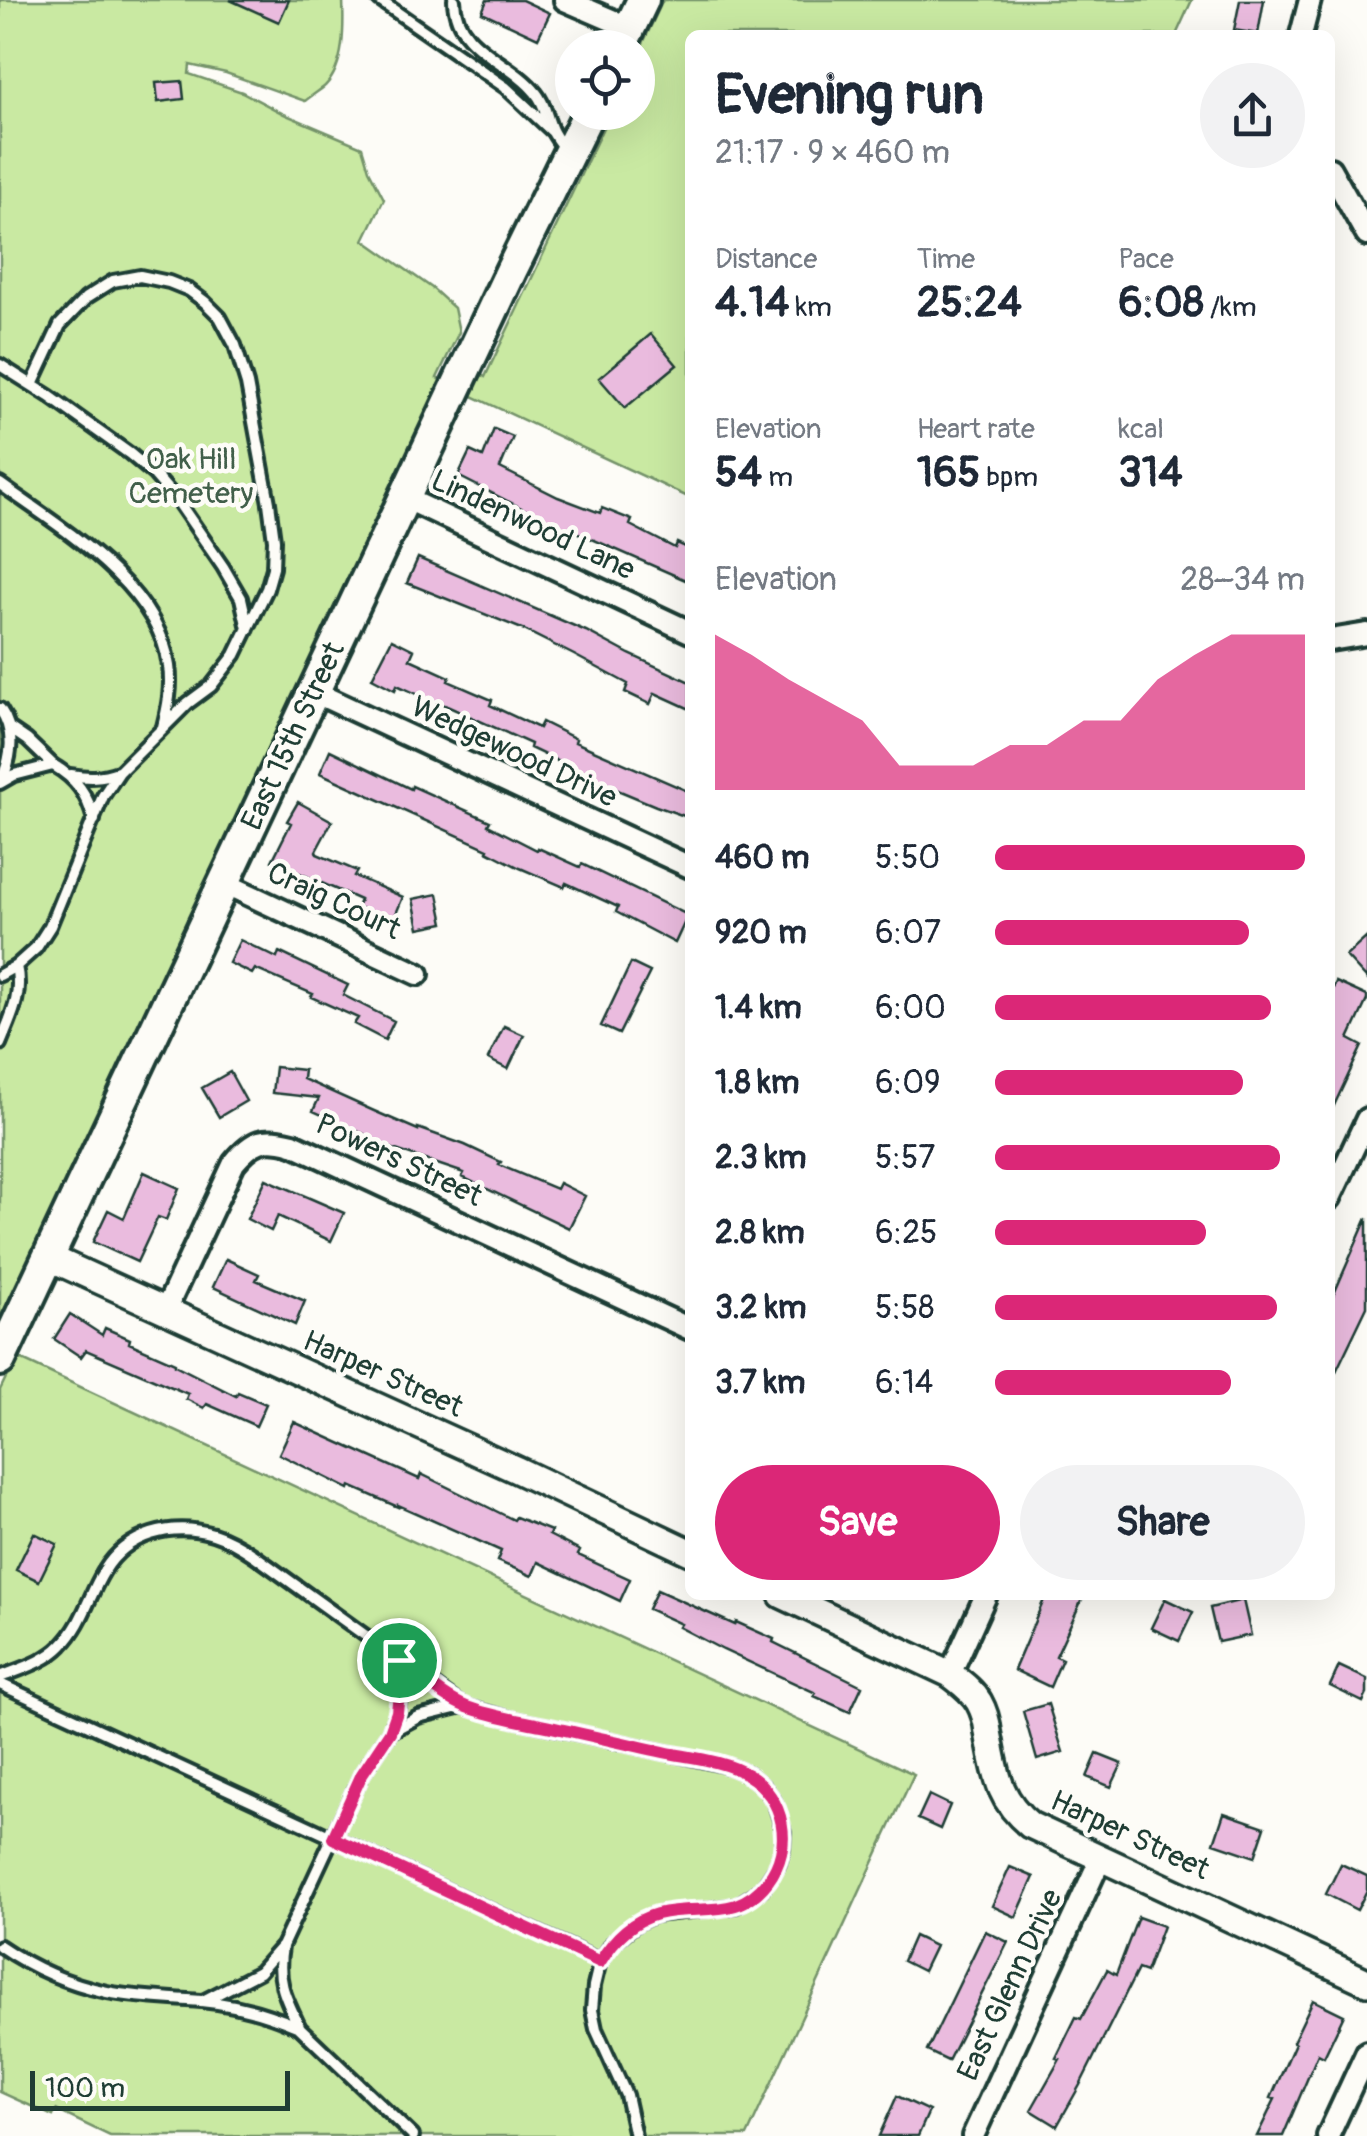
<!DOCTYPE html>
<meta charset="utf-8">
<style>
:root{--surface:#fff;--page:#f2f2f3;--text:#1f2937;--muted:#747a83;--accent:#db2777}
body{margin:0;font-family:Pangolin,sans-serif;background:var(--page);color:var(--text);height:100vh;display:flex;flex-direction:column;font-size:38px;white-space:nowrap}
*{box-sizing:border-box;margin:0}
p{font-size:32px;color:var(--muted)}
.icon{flex:none;width:55px;height:55px;fill:none;stroke:currentColor;stroke-width:2;stroke-linecap:round;stroke-linejoin:round}
.map{position:relative;flex:1;overflow:hidden}
.details{position:absolute;left:685px;top:30px;width:650px;height:1570px;display:flex;flex-direction:column;background:var(--surface);border-radius:15px;box-shadow:0 10px 40px #0002}
.details>*{flex:none}
.fabs{position:absolute;left:555px;top:30px;display:grid;gap:20px}
.fabs a{display:grid;place-items:center;width:100px;height:100px;border-radius:50%;background:var(--surface);box-shadow:0 10px 40px #0002;font-size:50px}
.scale{position:absolute;left:30px;bottom:25px;width:260px;box-sizing:border-box;padding-left:10px;border:5px solid #1f3d34;border-top:0;font-size:28px;line-height:35px;white-space:nowrap;color:#1f3d34;-webkit-text-stroke:8px #fdfcf7;paint-order:stroke}
.pin{position:absolute;display:grid;place-items:center;width:85px;height:85px;color:#fff;margin:-42px;border:5px solid #fff;border-radius:50%;box-shadow:0 2px 10px #0007}
.round{display:grid;place-items:center;flex:none;width:105px;height:105px;border-radius:52px;background:var(--page)}
.head{display:flex;align-items:center;justify-content:space-between;height:170px;padding:0 30px}
h1{font-size:55px;font-weight:700;line-height:75px}
.stats{display:grid;grid-template-columns:repeat(3,1fr);gap:15px;height:170px;padding:10px 30px}
.stats div{display:grid;align-content:center}
.stats b{font-size:42px;font-weight:700}
.stats small{font-size:28px;font-weight:400}
.stats p{font-size:28px}
.chart{height:280px;padding:20px 30px}
.chart p{display:flex;justify-content:space-between}
.chart svg{width:100%;height:180px;margin-top:10px;fill:var(--accent);opacity:.7}
.button{display:flex;gap:20px;margin-top:auto;padding:20px 30px}
.button a{flex:1;height:115px;border-radius:60px;background:var(--accent);color:#fff;font-size:40px;font-weight:700;line-height:115px;text-align:center}
.button a+a{background:var(--page);color:var(--text)}
ul{padding:0 30px;list-style:none;font-size:32px}
li{display:grid;grid-template-columns:160px 120px 1fr;align-items:center;height:75px}
li i{height:25px;border-radius:12px;background:var(--accent)}
.map>svg:first-child{display:block}
</style>
<div class="map">
<svg width="1367" height="2136" viewBox="0 0 1367 2136">
<rect width="100%" height="100%" fill="#fdfcf7"/>
<filter id="ink" filterUnits="userSpaceOnUse"><feTurbulence type="fractalNoise" baseFrequency=".01" numOctaves="2"/><feDisplacementMap in="SourceGraphic" scale="20" xChannelSelector="R" yChannelSelector="G"/><feConvolveMatrix kernelMatrix="1 2 1 2 8 2 1 2 1" color-interpolation-filters="sRGB"/></filter>
<g filter="url(#ink)">
<path fill="#c9e9a2" stroke="#74936b" stroke-width="2.5" d="M0,0H343C344,26 345,66 325,86C319,91 311,96 305,101L226,73L190,65L189,74L242,92L284,114L362,147L369,170L384,199L364,240L432,288L454,308L459,332L437,378L446,383L0,1334Z
M663,0H1192L1176,35H690V498L468,394L478,373L485,377L610,113L638,112V54Z
M16,1357L914,1774L747,2136H110L56,2110L53,2116L0,2092V1390Z"/>
<path fill="#eabbde" stroke="#1f3d34" stroke-width="2.5" d="M230,0H289L279,22Z
M487,0H522L550,13L538,38L482,12Z
M1240,0H1264L1258,34L1234,30Z
M182,81L184,99L158,102L156,83Z
M651,334L677,365L625,408L599,378Z
M494,429L513,437L500,468L558,497L600,513L602,508L632,520L630,525L675,548L677,543L690,549V582L574,531L572,534L546,523L547,521L458,476L470,451L483,457Z
M418,558L586,631L629,654L690,682V709L655,693L650,704L625,692L628,684L574,655L522,629L407,583Z
M392,639L414,650L410,659L450,677L448,681L492,700L490,705L539,728L542,722L576,739L575,742L690,792V818L656,806L584,776L585,774L530,748L531,744L438,702V704L397,685L395,690L372,678Z
M330,750L411,789L412,786L490,821L488,825L537,850L538,848L580,867L582,864L688,915L675,943L616,912L618,907L566,883L564,887L520,868L487,851L488,849L320,773Z
M298,802L332,821L316,851L317,854L357,871L354,876L403,897L393,921L357,907L360,900L272,861L291,823L287,821Z
M438,894L444,923L419,928L413,899Z
M1367,937V979L1346,956Z
M240,940L277,958L279,952L348,985L343,995L394,1021L385,1040L354,1024L358,1018L311,997L313,994L255,969L252,974L229,963Z
M631,963L650,972L619,1034L601,1026Z
M1336,982L1367,996V1000L1349,1039L1362,1046L1330,1114V1032L1335,1023L1330,1020V995Z
M504,1026L524,1035L508,1069L488,1059Z
M275,1067L304,1070L303,1079L374,1111L418,1130V1128L465,1145L501,1162L499,1165L556,1189L559,1183L585,1196L569,1228L462,1177L464,1173L390,1148L363,1136L364,1134L313,1111L319,1098L272,1093Z
M230,1072L246,1101L219,1117L202,1088Z
M144,1172L179,1188L166,1220L158,1217L137,1262L93,1242L108,1210L124,1218Z
M266,1179L344,1213L331,1241L278,1216L271,1231L247,1219Z
M1367,1218V1307L1330,1384V1303Z
M226,1259L259,1274L256,1280L305,1301L295,1325L213,1287Z
M70,1314L102,1335L105,1328L130,1339L129,1343L175,1363V1365L236,1396L238,1392L266,1404L256,1426L207,1404L204,1408L186,1399L188,1394L86,1350L81,1357L54,1339Z
M294,1422L419,1479L421,1474L514,1520L516,1517L551,1531L549,1535L580,1551L578,1555L630,1579L620,1601L538,1562L532,1576L497,1561L501,1551L398,1505V1507L350,1486L349,1489L279,1454Z
M34,1533L57,1544L39,1581L16,1570Z
M657,1590L735,1625L736,1622L774,1639L773,1642L862,1686L850,1712L814,1696L816,1693L723,1650L679,1627L681,1624L648,1609Z
M1046,1595H1084L1056,1656L1062,1659L1050,1687L1014,1670Z
M1165,1599L1193,1612L1179,1641L1151,1628Z
M1243,1600L1251,1635L1218,1642L1210,1608Z
M1339,1666L1367,1679V1694L1363,1702L1330,1686Z
M1048,1704L1063,1752L1037,1760L1023,1711Z
M1097,1754L1122,1764L1111,1787L1087,1777Z
M929,1795L950,1805L940,1829L918,1819Z
M1224,1813L1265,1827L1255,1857L1214,1843Z
M1341,1864L1367,1876V1890L1357,1910L1326,1894Z
M1010,1867L1034,1877L1016,1917L992,1906Z
M1138,1917L1163,1926L1146,1972L1138,1969L1080,2085L1057,2126L1031,2110L1060,2059L1056,2058L1076,2017L1081,2019L1107,1970L1116,1975Z
M985,1931L1008,1942L948,2061L927,2051Z
M914,1936L935,1946L923,1971L903,1961Z
M1313,2000L1344,2015L1324,2057L1318,2054L1283,2136H1257L1275,2099L1271,2098L1295,2043L1293,2042Z
M897,2096L929,2111L918,2136H879Z"/>
<g fill="none" stroke-linecap="round" stroke-linejoin="round">
<defs>
<path id="service" d="M379,0L505,87L552,131
M454,0C455,49 510,60 536,93C546,105 546,117 552,130C555,137 561,144 565,150
M0,365L49,396L130,454L154,474L179,503L223,567L241,598L248,629
M0,484C61,528 158,585 169,666C172,687 168,707 163,727
M0,709C16,732 12,757 1,782
M11,729L27,740L53,765
M71,775C88,778 101,778 118,772
M0,783L14,775L53,765C77,779 87,794 94,820
M0,975L16,966L36,948L50,926L103,796L119,772L188,703L211,686L235,655L267,589L273,568L274,540L269,503L247,384L235,345L220,317L205,302L189,290L169,282L140,276L113,281L86,298L60,325L32,385
M0,1044C11,1016 23,996 16,966
M0,1677C20,1669 46,1662 62,1645C83,1624 89,1595 104,1571C127,1533 172,1522 213,1534C229,1539 242,1547 255,1556L463,1706L508,1718L732,1767L749,1775L764,1787L774,1801L784,1832L783,1848L779,1863L762,1889L736,1906L655,1915L637,1923L610,1945L600,1961L594,1986L592,2010L596,2029L626,2095L635,2136
M0,1684L600,1961
M390,1732L418,1717L463,1706
M0,1946C32,1968 69,1984 107,1992C138,1998 170,1998 201,2001C234,2004 269,2014 299,2027L413,2136
M282,1947C276,1981 285,1997 299,2026
M205,2000L259,1972L282,1946L362,1774L390,1732L397,1713L400,1696L399,1660"/>
<path id="minor" d="M565,0L630,28
M1301,35L1310,0
M1330,169L1367,235
M405,498L690,632
M1330,640L1367,634
M314,692L690,867
M224,883L418,974
M1330,1198L1367,1119
M165,1311L234,1163C253,1140 264,1136 293,1144L690,1329
M950,1674L986,1595
M973,2136L1101,1858
M1328,2136L1367,2052"/>
<path id="tertiary" d="M48,1257L517,1470L690,1552
M782,1595L950,1674C960,1682 972,1690 979,1702C984,1711 987,1722 988,1732C996,1772 997,1798 1030,1825L1367,1982"/>
<path id="secondary" d="M620,48L643,0
M0,1360L511,271L589,112"/>
</defs>
<use href="#service" stroke="#1f3d34" stroke-width="18"/>
<use href="#minor" stroke="#1f3d34" stroke-width="28"/>
<use href="#tertiary" stroke="#1f3d34" stroke-width="32"/>
<use href="#secondary" stroke="#1f3d34" stroke-width="38"/>
<use href="#service" stroke="#fdfcf7" stroke-width="10"/>
<use href="#minor" stroke="#fdfcf7" stroke-width="20"/>
<use href="#tertiary" stroke="#fdfcf7" stroke-width="25"/>
<use href="#secondary" stroke="#fdfcf7" stroke-width="30"/>
</g>
</g>
<g fill="none" stroke-linecap="round" stroke-linejoin="round" filter="url(#ink)">
<defs>
<path id="route" d="M399,1660C420,1675 443,1698 467,1707C491,1716 517,1720 541,1725C584,1734 626,1744 668,1753C694,1758 725,1761 748,1775C785,1797 794,1847 768,1881C737,1922 699,1903 657,1914C631,1921 613,1940 600,1962L333,1838L362,1774L390,1732L397,1712L401,1675Z"/>
</defs>
<use href="#route" stroke="#fff" stroke-width="20"/>
<use href="#route" stroke="#db2777" stroke-width="12"/>
</g>
<g text-anchor="middle" dominant-baseline="central" stroke-width="9" stroke-linejoin="round" paint-order="stroke">
<g font-size="30" fill="#415f4a" stroke="#fdfcf7">
<text x="191" y="459">Oak Hill<tspan x="191" dy="34">Cemetery</tspan></text>
</g>
<g font-size="30" fill="#1f3d34" stroke="#fdfcf7">
<text transform="translate(533 525) rotate(25)">Lindenwood Lane</text>
<text transform="translate(293 736) rotate(-65)">East 15th Street</text>
<text transform="translate(514 752) rotate(25)">Wedgewood Drive</text>
<text transform="translate(334 901) rotate(25)">Craig Court</text>
<text transform="translate(399 1160) rotate(25)">Powers Street</text>
<text transform="translate(383 1374) rotate(24)">Harper Street</text>
<text transform="translate(1130 1835) rotate(25)">Harper Street</text>
<text transform="translate(1010 1985) rotate(-65)">East Glenn Drive</text>
</g>
</g>
</svg>
<div class="fabs">
<a><svg class="icon" aria-label="locate" viewBox="0 0 24 24"><circle cx="12" cy="12" r="6"/><path d="M12 2v4M12 18v4M2 12h4M18 12h4"/></svg></a>
</div>
<div class="scale">100 m</div>
<div class="pin" style="left:399px;top:1660px;background:#1e9e55"><svg class="icon" aria-label="arrive" viewBox="0 0 24 24"><path d="M6 21V4h12l-3 4 3 4H6"/></svg></div>
<section class="details">
<div class="head"><div><h1>Evening run</h1><p>21:17 · 9 × 460 m</p></div><a class="round"><svg class="icon" aria-label="share" viewBox="0 0 24 24"><path d="M12 15V3M7 8l5-5 5 5M5 13v7h14v-7"/></svg></a></div>
<div class="stats">
<div><p>Distance</p><b>4.14<small> km</small></b></div>
<div><p>Time</p><b>25:24</b></div>
<div><p>Pace</p><b>6:08<small> /km</small></b></div>
</div>
<div class="stats">
<div><p>Elevation</p><b>54<small> m</small></b></div>
<div><p>Heart rate</p><b>165<small> bpm</small></b></div>
<div><p>kcal</p><b>314</b></div>
</div>
<div class="chart"><p><span>Elevation</span>28–34 m</p>
<svg viewBox="0 0 160 44" preserveAspectRatio="none"><path d="M0 44V6L10 11L20 17L30 22L40 27L50 38L60 38L70 38L80 33L90 33L100 27L110 27L120 17L130 11L140 6L150 6L160 6V44z"/></svg>
</div>
<ul>
<li><b>460 m</b>5:50<i style="width:100%"></i></li>
<li><b>920 m</b>6:07<i style="width:82%"></i></li>
<li><b>1.4 km</b>6:00<i style="width:89%"></i></li>
<li><b>1.8 km</b>6:09<i style="width:80%"></i></li>
<li><b>2.3 km</b>5:57<i style="width:92%"></i></li>
<li><b>2.8 km</b>6:25<i style="width:68%"></i></li>
<li><b>3.2 km</b>5:58<i style="width:91%"></i></li>
<li><b>3.7 km</b>6:14<i style="width:76%"></i></li>
</ul>
<div class="button"><a>Save</a><a>Share</a></div>
</section>
</div>
